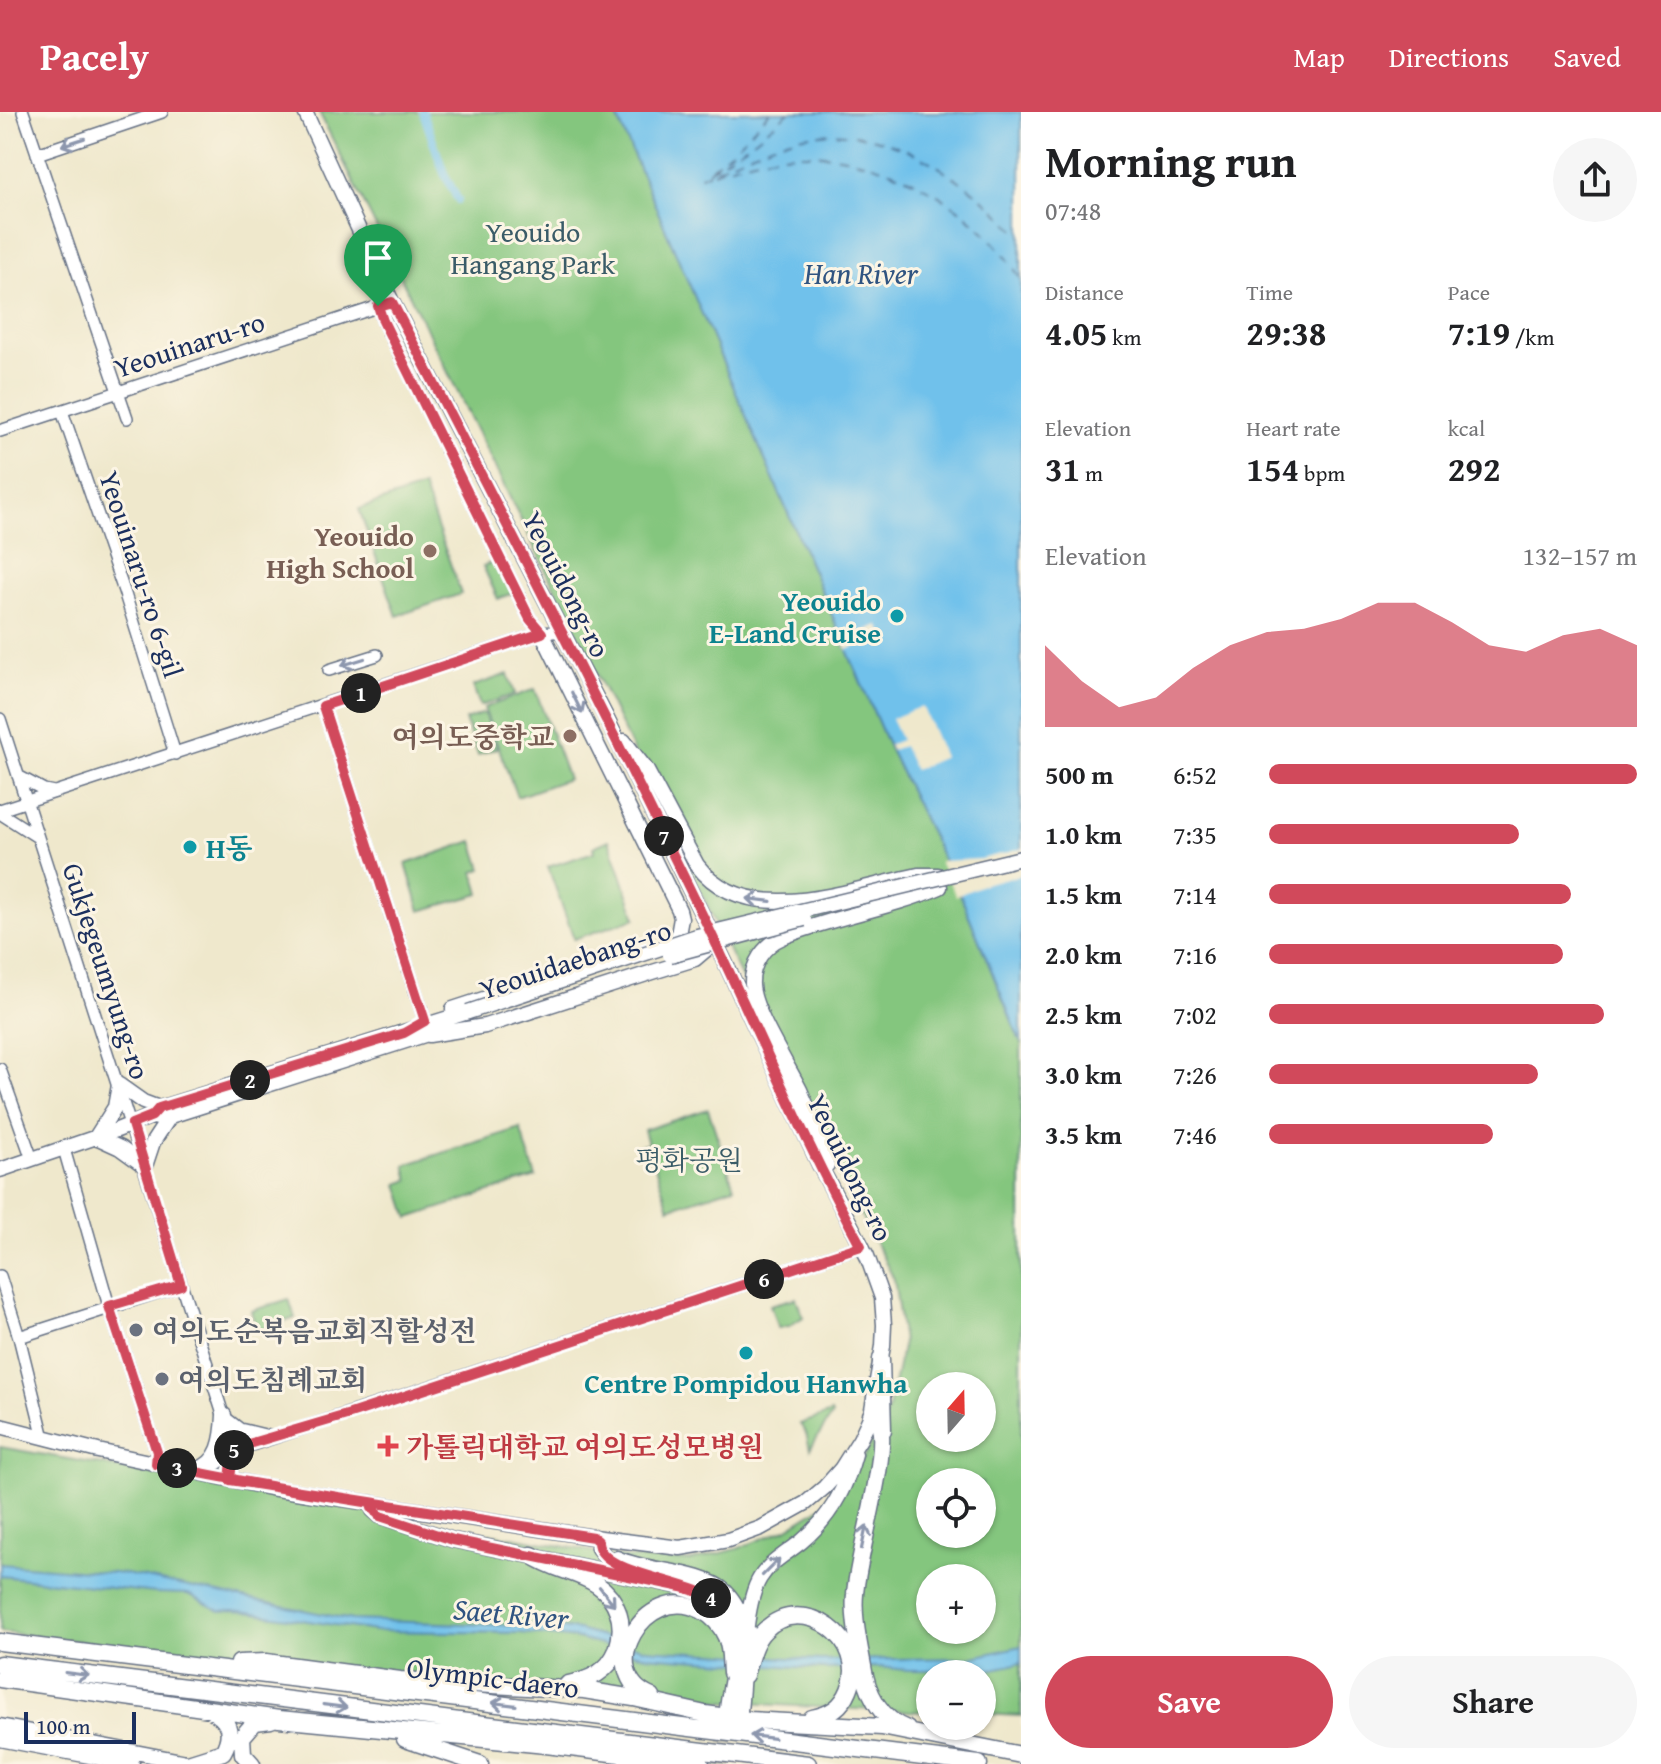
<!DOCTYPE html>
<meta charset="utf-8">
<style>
:root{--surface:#fff;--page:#f6f6f6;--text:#202124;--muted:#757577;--accent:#d1495b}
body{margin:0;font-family:"Gentium Book Plus","Noto Serif KR",serif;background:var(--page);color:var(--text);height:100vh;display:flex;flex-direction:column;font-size:30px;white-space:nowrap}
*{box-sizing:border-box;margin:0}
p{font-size:26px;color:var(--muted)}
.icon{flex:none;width:44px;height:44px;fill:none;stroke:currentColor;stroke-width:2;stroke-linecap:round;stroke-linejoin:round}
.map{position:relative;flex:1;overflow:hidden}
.details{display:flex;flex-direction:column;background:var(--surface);width:640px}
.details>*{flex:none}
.needle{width:52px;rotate:20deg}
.buttons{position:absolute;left:916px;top:1260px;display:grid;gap:16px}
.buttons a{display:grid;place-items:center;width:80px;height:80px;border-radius:50%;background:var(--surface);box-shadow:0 2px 6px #0004;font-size:40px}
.scale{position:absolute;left:24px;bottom:20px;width:112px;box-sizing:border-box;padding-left:8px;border:4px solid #1b2f5e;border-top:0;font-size:22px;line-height:28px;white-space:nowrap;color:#1b2f5e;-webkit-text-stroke:6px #fcf5e5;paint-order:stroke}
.pin{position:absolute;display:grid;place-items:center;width:68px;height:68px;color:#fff;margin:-82px -34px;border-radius:50% 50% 50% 0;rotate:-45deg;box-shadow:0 0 8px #0007}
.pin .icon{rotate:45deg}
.km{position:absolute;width:40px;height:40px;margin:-20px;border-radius:50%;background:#222;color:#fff;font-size:22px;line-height:40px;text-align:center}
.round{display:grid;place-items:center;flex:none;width:84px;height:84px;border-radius:42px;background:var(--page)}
.overview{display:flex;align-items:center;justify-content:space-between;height:136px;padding:0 24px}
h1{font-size:44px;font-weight:700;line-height:60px}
.stats{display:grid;grid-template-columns:repeat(3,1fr);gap:12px;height:136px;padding:8px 24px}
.stats div{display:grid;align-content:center}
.stats b{font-size:34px;font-weight:700}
.stats small{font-size:22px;font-weight:400}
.stats p{font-size:22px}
.chart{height:224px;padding:16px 24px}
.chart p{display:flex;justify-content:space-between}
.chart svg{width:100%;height:144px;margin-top:8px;fill:var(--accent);opacity:.7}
.cta{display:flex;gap:16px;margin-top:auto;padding:16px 24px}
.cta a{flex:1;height:92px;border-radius:48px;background:var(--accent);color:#fff;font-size:32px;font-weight:700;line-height:92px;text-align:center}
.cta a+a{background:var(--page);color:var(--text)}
ul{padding:0 24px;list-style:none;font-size:26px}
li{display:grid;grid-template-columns:128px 96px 1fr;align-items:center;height:60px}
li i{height:20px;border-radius:10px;background:var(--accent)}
header{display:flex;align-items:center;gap:48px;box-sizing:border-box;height:112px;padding:0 40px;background:var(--accent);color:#fff}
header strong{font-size:38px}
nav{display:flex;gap:44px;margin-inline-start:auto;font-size:28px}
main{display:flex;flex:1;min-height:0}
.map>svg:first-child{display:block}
</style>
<header>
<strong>Pacely</strong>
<nav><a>Map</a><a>Directions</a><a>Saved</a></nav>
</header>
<main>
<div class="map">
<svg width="1021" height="1652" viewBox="0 0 1021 1652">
<rect width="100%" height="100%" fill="#fcf5e5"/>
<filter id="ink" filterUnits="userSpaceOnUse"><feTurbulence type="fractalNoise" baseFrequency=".0125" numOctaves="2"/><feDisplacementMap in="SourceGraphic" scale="16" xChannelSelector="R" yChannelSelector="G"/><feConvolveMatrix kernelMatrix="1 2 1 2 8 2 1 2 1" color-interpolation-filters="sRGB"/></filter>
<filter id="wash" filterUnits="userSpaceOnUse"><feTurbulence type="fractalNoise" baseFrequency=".006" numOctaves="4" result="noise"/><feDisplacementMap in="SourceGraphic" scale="32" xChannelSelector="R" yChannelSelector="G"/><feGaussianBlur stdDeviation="1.8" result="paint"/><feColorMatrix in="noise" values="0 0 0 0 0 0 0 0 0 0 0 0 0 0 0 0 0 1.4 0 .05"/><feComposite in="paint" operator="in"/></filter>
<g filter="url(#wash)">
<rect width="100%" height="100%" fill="#efe8cc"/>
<path fill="#84c67e" stroke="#507a6e" stroke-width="2" fill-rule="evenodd" d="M319,0H615L888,633L963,789L1021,931V1604L982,1602V1562H930V1600C620,1589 308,1556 0,1520V1335L630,1446L691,1449L737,1437L786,1417L827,1391L865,1343L889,1296L903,1230L894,1167L771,927L575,517ZM930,1274H982V1326H930ZM930,1370H982V1422H930ZM930,1466H982V1518H930Z
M423,375L461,482L397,504L359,397Z
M500,447L515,480L498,487L483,454Z
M508,562L515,582L480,594L473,574Z
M535,577L568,667L517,685L484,596Z
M484,601L497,636L478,643L465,608Z
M609,728L636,806L574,827L548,755L594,740L593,735Z
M473,729L482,757L474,760L480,782L420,799L406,752Z
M708,997L734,1075L669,1096L652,1046L644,1048L640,1034L648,1032L644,1018Z
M520,1016L536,1065L409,1106L398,1072L409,1068L405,1053Z
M796,1186L803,1205L789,1214L778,1216L770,1193Z
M289,1187L295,1206L257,1219L251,1199Z
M831,1301L832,1303L810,1337L806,1321L800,1312Z"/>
<path fill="#70c1eb" stroke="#4678a4" stroke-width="2" d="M615,0H1021V931L963,789L888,633Z
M0,1452L126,1462L352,1508L555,1515L578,1518L646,1537L821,1548L970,1546L1021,1534V1551L989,1558H907L879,1555L824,1557L645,1544L578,1527L521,1521L375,1519L234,1498L220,1499L188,1482L156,1481L0,1464Z"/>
<path fill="#efe8cc" d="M879,513L884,523L847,538L843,528Z
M922,594L944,645L914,658L903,634L891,638L888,633L901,628L891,607Z
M1021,737V763L987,771L956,784L939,749L981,747Z"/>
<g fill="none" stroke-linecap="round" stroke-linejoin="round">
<path stroke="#70c1eb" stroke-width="8" d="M423,0L444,61L458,88"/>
<path stroke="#305481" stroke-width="2" stroke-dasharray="10 8" stroke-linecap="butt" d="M789,0L756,27L701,64C730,51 759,35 791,27C880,3 963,62 1021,124
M711,56L734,37L770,0
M713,60C740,51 767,43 796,42C883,39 979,93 1021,168"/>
</g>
</g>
<g filter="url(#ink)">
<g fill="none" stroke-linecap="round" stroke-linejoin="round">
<path stroke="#c5c3b6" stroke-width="14" stroke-dasharray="14 7" stroke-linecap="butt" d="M720,1652L725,1610"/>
<defs>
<path id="minor" d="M23,0L127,306
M37,42L162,0
M378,194L383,209L530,507L542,521
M62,299L124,479L175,642
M0,319L392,190
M329,558L377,543
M323,594L425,909
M0,607L229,1321L233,1345L230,1368
M18,664L44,678L54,680
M0,698L542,521L563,519
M0,701L36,724
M0,957L32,1047
M64,1037L109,1194L157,1340L156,1352
M0,1164L19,1225L44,1326
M19,1225L181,1173
M227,1307L240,1317L269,1324
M233,1339L861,1134"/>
<path id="major" d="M542,521L679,798L681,806L678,823
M624,629L646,657L697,753C747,819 851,777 918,763H938
M453,897L646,834
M429,923L485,914L656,859L695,847L715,830
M159,996L143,990L119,973L115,995L96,1025L120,1036L145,1054L153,1030L170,1004
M152,1004L160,1007L170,1004L437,919
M827,1053C820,1027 811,1002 800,978C788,953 753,899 752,873C751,852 764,833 783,825C835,804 889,797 940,775
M0,1058L117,1018L152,1004L159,996L468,900
M0,1314L98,1339L270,1376L593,1425L680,1436L728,1428L761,1416L806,1391L825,1375L841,1357L860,1327L871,1303L883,1234L884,1213L882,1186L867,1144L819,1052L725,850L606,605L392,190L305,0
M213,1353L233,1339
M195,1358C220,1352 223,1326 224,1303
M371,1391L373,1398L380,1404L453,1428L682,1475L702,1481L720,1491
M593,1425L598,1429V1436L610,1450L624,1456
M617,1446C649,1461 701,1457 726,1480C736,1490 742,1505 748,1518
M712,1484C749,1516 732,1555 727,1597
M740,1599C744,1565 743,1493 760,1466C770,1450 787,1441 801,1430C829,1407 846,1377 855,1342
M0,1614L197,1652
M0,1627L132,1652"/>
<path id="highway" d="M881,1247L883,1319
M871,1303C875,1306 877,1307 879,1312C890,1338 857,1446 855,1482C853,1504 858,1527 862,1549C866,1577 878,1606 907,1617
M532,1443C561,1464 605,1460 618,1500C622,1512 621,1526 617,1538C608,1560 590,1568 568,1572
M0,1530L979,1652
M239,1551L266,1550L400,1568L584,1578L634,1586L705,1602L749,1608L882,1615L1021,1643
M0,1552L808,1652
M745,1563C750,1548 753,1529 765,1518C803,1480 870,1528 849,1578C842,1595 830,1603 812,1606
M0,1567L279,1607L546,1633L701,1652
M652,1585C593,1562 644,1469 701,1498C712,1504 721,1513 726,1525C731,1536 730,1550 731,1561
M405,1627L480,1652
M188,1651L223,1640C234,1620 229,1607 209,1597
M252,1652L243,1642L242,1625L255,1610L271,1608"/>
</defs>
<use href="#minor" stroke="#657084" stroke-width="14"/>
<use href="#major" stroke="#657084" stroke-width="17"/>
<use href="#highway" stroke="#657084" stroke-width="19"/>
<use href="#minor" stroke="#fff" stroke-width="11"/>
<use href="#major" stroke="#fff" stroke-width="14"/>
<use href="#highway" stroke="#fff" stroke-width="16"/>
<defs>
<path id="major-bridge" d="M670,843L804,807
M468,900L697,824L1021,746"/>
</defs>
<use href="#major-bridge" stroke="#657084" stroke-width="17" stroke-linecap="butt"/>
<use href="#major-bridge" stroke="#fff" stroke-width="14"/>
</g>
<defs><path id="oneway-shaft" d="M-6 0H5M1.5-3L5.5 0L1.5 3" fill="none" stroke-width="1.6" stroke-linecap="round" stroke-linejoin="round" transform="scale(2)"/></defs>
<g stroke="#8d97ae">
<use href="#oneway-shaft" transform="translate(73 30) rotate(162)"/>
<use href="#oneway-shaft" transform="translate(353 550) rotate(163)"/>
<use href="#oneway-shaft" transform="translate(577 591) rotate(64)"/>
<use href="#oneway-shaft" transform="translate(759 788) rotate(-173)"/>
<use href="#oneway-shaft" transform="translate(864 1425) rotate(-78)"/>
<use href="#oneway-shaft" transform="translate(771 1455) rotate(-45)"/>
<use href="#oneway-shaft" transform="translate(607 1484) rotate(51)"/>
<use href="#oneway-shaft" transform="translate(77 1562) rotate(7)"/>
<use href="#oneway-shaft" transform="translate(504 1592) rotate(-173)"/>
<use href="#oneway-shaft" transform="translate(335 1594) rotate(7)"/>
<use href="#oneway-shaft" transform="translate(762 1625) rotate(-173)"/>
</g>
</g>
<g fill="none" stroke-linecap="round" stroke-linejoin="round" filter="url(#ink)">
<defs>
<path id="route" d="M378,194L383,209L530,507L542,521L323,594L425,909L404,921L159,996L152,1004L132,1012L181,1173L109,1194L157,1340L156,1352C228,1367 299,1380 371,1391L372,1396L380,1404L453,1428L682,1475L702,1481L720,1491C693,1467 597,1463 598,1429L593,1425L230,1368L233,1339L245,1333L350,1302L861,1134C800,1022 752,904 696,790C598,588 495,389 392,190L378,194"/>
</defs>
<use href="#route" stroke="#fff" stroke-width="16"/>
<use href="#route" stroke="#d1495b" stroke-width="10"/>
</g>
<g fill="#8d6e63" stroke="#fcf5e5" stroke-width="3">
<circle cx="430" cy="439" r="8"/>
<circle cx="570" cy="624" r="8"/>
</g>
<g fill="#0f9aa8" stroke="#fcf5e5" stroke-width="3">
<circle cx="897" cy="504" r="8"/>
<circle cx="190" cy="735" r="8"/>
<circle cx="746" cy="1241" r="8"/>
</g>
<g fill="#6b7280" stroke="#fcf5e5" stroke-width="3">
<circle cx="136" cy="1218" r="8"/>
<circle cx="162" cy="1267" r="8"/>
</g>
<path fill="#e0444e" stroke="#fcf5e5" stroke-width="3" d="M384 1322h8v8h8v8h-8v8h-8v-8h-8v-8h8z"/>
<g text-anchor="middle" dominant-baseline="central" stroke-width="6" stroke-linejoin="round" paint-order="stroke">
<g font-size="28" fill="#3a5c68" stroke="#fcf5e5">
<text x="533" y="119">Yeouido<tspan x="533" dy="32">Hangang Park</tspan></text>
<text x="689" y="1047">평화공원</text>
</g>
<g font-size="28" fill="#1b2f5e" stroke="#fcf5e5">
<text transform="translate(189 232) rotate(-18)">Yeouinaru-ro</text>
<text transform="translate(142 462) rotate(72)">Yeouinaru-ro 6-gil</text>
<text transform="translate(567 472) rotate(63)">Yeouidong-ro</text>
<text transform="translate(575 847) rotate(-18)">Yeouidaebang-ro</text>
<text transform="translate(107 859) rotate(72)">Gukjegeumyung-ro</text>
<text transform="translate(851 1055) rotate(64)">Yeouidong-ro</text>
<text transform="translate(493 1565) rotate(7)">Olympic-daero</text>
</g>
<g font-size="28" font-weight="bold" fill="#785e54" stroke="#fcf5e5" text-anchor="end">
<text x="414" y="423">Yeouido<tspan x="414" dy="32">High School</tspan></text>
<text x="554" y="624">여의도중학교</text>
</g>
<g font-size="28" font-weight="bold" fill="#0d838f" stroke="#fcf5e5" text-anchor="end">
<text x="881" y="488">Yeouido<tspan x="881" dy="32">E-Land Cruise</tspan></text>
<text x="206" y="735" text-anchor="start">H동</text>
<text x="746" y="1270" text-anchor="middle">Centre Pompidou Hanwha</text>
</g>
<g font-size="28" font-weight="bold" fill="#5b616d" stroke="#fcf5e5" text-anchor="start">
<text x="152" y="1218">여의도순복음교회직할성전</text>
<text x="178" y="1267">여의도침례교회</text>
</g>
<g font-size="28" font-weight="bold" fill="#be3a42" stroke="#fcf5e5" text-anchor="start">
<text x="406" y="1334">가톨릭대학교 여의도성모병원</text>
</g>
<g font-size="30" font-style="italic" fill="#305481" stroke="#fcf5e5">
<text x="861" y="161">Han River</text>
<text transform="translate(511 1501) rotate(5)">Saet River</text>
</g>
</g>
</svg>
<div class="buttons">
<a><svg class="needle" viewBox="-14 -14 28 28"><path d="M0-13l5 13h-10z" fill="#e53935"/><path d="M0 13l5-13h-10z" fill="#757577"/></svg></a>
<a><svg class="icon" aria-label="locate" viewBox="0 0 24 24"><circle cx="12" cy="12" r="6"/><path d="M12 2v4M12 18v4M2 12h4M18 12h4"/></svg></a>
<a>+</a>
<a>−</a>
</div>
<div class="scale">100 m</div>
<div class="pin" style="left:378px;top:194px;background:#1e9e55"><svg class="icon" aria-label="arrive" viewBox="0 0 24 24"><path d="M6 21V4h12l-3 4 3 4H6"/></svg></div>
<b class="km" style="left:361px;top:581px">1</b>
<b class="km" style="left:250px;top:968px">2</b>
<b class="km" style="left:177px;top:1356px">3</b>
<b class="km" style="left:711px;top:1486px">4</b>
<b class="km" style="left:234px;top:1338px">5</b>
<b class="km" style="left:764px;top:1167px">6</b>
<b class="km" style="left:664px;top:724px">7</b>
</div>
<section class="details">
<div class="overview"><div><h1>Morning run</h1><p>07:48</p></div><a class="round"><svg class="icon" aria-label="share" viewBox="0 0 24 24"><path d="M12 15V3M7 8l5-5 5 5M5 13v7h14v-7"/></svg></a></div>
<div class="stats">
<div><p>Distance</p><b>4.05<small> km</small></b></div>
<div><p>Time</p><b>29:38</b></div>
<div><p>Pace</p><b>7:19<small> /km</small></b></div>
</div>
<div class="stats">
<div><p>Elevation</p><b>31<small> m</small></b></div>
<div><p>Heart rate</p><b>154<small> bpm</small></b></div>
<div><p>kcal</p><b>292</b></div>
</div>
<div class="chart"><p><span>Elevation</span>132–157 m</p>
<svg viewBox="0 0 160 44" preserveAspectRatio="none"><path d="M0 44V19L10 30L20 38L30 35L40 26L50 19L60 15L70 14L80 11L90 6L100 6L110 12L120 19L130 21L140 16L150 14L160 19V44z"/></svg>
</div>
<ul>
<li><b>500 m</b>6:52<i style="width:100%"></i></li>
<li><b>1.0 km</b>7:35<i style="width:68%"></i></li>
<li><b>1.5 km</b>7:14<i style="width:82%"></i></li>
<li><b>2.0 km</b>7:16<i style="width:80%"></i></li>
<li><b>2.5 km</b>7:02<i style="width:91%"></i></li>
<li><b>3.0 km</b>7:26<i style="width:73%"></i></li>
<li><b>3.5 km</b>7:46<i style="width:61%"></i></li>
</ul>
<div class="cta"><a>Save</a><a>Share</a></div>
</section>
</main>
